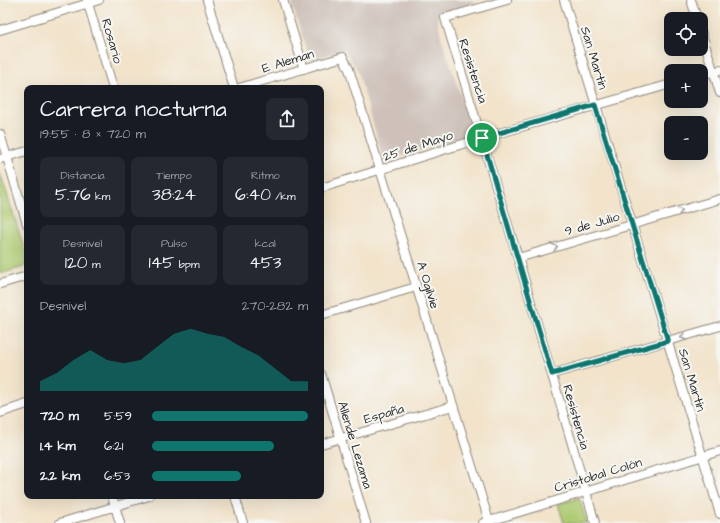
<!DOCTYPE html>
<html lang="es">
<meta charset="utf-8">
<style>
:root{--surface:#171b24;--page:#242831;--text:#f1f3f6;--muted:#9ea1a6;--accent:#0f766e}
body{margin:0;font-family:"Architects Daughter",sans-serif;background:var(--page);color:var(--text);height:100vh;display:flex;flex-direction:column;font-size:15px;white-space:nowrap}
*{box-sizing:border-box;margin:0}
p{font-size:13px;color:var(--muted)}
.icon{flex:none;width:22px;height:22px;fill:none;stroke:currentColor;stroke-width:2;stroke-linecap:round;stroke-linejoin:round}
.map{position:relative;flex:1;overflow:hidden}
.sheet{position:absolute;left:24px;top:85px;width:300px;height:414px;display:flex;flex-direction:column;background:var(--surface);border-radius:8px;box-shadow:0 4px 16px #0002}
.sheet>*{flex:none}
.buttons{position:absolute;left:664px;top:12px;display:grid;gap:8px}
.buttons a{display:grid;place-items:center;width:44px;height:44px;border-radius:8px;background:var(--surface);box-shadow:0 4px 16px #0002;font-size:20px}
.pin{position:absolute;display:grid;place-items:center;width:34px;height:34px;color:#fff;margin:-17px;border:2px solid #fff;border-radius:50%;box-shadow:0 1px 4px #0007}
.round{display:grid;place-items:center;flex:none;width:42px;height:42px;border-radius:8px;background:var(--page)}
.headline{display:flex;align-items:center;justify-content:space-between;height:68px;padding:0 16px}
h1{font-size:22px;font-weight:600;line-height:30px}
.figures{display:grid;grid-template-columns:repeat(3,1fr);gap:6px;height:68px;padding:4px 16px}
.figures div{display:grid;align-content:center;border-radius:8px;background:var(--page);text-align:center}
.figures b{font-size:17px;font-weight:600}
.figures small{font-size:11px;font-weight:400}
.figures p{font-size:11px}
.chart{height:112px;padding:8px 16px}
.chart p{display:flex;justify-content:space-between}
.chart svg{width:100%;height:72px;margin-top:4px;fill:var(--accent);opacity:.7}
ul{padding:0 16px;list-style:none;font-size:13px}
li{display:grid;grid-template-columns:64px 48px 1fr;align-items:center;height:30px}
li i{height:10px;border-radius:5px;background:var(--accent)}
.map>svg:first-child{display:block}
</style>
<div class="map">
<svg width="720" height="523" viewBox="0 0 720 523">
<rect width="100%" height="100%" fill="#f6f6f2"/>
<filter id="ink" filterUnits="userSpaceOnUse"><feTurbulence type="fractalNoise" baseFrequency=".025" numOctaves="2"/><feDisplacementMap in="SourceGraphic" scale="8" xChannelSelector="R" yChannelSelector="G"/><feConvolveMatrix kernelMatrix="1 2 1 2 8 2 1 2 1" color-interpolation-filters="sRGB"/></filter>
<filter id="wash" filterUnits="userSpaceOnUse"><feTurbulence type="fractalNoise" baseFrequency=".012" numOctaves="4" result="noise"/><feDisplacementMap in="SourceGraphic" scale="16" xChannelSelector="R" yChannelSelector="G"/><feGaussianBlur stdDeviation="0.9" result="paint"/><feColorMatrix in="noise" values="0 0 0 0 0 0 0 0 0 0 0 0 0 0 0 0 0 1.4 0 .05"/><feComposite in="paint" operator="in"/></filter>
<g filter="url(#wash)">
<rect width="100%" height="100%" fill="#f2e3ca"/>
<path fill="#cec1ba" d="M291,0H473L474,3L437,15L441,37L474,134L384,162L358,71L344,49L310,61Z"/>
<path fill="#afcb72" stroke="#6d7b4e" d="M0,172L27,257L24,267L0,274Z
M579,498L587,523H564L558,504Z"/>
</g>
<g filter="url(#ink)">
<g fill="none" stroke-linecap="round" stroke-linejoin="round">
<defs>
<path id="street" d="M87,0L113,88
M207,0L234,88
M283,0L304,69
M507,0L445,18L518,258L595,523
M564,0L720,514
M691,0L697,19
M0,30L99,0
M701,31L720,93
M701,75L720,70
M239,88L343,57L349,69L489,521
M0,134L27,224
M0,159L27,151
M321,188L482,138L671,84
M518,258L720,199
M0,284L27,276
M321,315L416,287
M321,374L366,523
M552,374L720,326
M0,413L27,404
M321,444L453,406
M112,496L120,523
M235,496L243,523
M60,523L149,496
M483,523L720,451"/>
</defs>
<use href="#street" stroke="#8e877a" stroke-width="10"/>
<use href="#street" stroke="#fff" stroke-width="8"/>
</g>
<defs><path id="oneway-chevron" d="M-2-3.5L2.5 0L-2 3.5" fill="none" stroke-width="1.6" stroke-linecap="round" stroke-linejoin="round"/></defs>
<g stroke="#a0a0a0">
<use href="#oneway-chevron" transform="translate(680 211) rotate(-16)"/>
<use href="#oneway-chevron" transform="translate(555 247) rotate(-16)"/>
<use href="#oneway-chevron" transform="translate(683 337) rotate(164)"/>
</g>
</g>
<g fill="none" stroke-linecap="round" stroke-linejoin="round" filter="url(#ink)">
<defs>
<path id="route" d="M595,105L668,341L552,374L482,138Z"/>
</defs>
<use href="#route" stroke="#fff" stroke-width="8"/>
<use href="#route" stroke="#0f766e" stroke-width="5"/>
</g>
<g text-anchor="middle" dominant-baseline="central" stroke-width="4" stroke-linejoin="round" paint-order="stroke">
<g font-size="13" fill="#2b2b2b" stroke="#f6f6f2">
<text transform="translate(112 41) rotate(74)">Rosario</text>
<text transform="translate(594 58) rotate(73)">San Martín</text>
<text transform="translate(288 61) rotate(-17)">E Aleman</text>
<text transform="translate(473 71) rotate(72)">Resistencia</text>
<text transform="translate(418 146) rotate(-18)">25 de Mayo</text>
<text transform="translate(592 224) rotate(-16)">9 de Julio</text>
<text transform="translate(428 285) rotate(73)">A Ogilvie</text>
<text transform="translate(692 380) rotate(73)">San Martín</text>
<text transform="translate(384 414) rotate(-16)">España</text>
<text transform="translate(576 417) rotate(74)">Resistencia</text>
<text transform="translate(355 445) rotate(73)">Allende Lezama</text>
<text transform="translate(598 475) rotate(-17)">Cristobal Colón</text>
</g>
</g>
</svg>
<div class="buttons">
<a><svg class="icon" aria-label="locate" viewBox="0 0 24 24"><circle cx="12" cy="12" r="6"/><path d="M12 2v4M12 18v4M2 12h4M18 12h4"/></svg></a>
<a>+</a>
<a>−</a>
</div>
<div class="pin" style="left:482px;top:138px;background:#1e9e55"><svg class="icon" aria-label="arrive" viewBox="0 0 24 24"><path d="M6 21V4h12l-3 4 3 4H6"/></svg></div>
<section class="sheet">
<div class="headline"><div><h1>Carrera nocturna</h1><p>19:55 · 8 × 720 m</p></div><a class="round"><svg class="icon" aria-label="share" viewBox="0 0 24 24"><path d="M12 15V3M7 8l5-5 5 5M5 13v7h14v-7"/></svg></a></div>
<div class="figures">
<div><p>Distancia</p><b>5.76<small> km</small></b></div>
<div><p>Tiempo</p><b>38:24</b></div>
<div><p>Ritmo</p><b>6:40<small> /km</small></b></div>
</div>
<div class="figures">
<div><p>Desnivel</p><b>120<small> m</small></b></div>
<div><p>Pulso</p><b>145<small> bpm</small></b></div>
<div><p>kcal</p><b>453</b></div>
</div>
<div class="chart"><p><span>Desnivel</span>270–282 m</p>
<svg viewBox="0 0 160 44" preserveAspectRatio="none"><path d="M0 44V38L10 33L20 25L30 19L40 25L50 27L60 25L70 17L80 9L90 6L100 9L110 11L120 17L130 22L140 30L150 38L160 38V44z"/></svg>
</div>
<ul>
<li><b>720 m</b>5:59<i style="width:100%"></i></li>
<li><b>1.4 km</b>6:21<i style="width:78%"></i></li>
<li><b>2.2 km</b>6:53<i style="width:57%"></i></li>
</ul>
</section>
</div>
